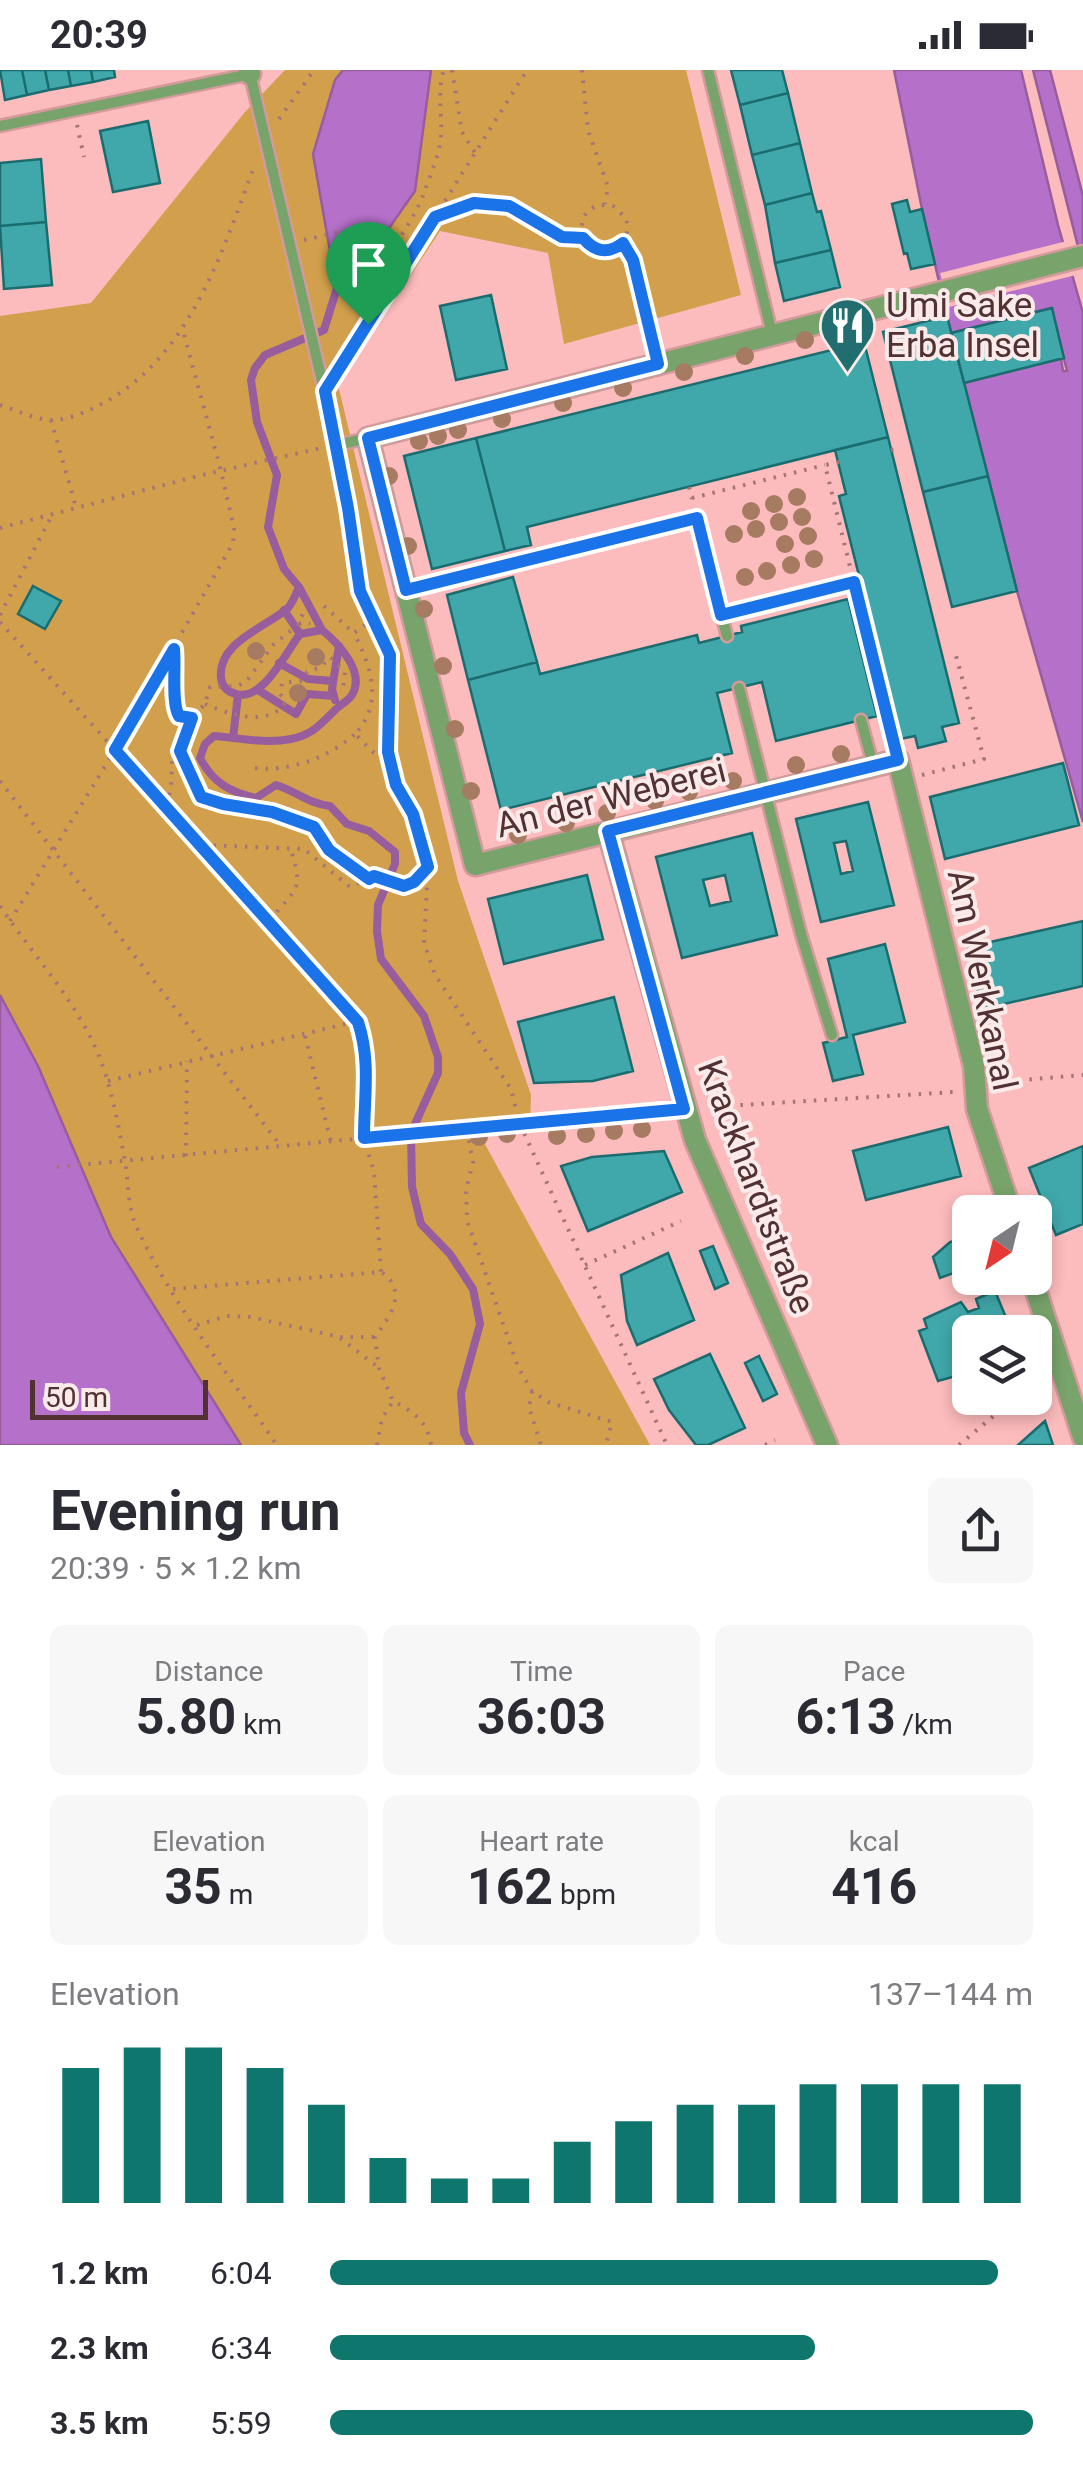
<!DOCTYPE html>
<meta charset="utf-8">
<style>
:root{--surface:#fff;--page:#f7f7f7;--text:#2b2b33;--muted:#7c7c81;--accent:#0f766e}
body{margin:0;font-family:Roboto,sans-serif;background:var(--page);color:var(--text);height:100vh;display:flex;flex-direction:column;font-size:38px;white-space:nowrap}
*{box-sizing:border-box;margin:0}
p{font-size:32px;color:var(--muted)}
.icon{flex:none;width:55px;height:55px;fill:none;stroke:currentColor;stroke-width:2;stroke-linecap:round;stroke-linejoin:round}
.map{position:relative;height:1375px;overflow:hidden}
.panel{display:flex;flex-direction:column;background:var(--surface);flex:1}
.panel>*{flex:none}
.needle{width:65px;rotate:215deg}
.controls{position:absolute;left:952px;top:1125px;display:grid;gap:20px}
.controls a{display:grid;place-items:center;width:100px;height:100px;border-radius:15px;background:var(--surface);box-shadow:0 5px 15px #0003;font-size:50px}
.scale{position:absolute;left:30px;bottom:25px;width:178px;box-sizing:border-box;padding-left:10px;border:5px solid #513132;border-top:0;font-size:28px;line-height:35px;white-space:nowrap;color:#513132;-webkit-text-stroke:8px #fbeaea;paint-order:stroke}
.pin{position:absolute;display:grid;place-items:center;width:85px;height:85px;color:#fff;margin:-102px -42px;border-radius:50% 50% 50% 0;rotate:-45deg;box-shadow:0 0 10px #0007}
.pin .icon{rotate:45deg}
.round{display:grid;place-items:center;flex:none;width:105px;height:105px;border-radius:15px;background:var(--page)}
.headline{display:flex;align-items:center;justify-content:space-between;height:170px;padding:0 50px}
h1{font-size:55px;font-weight:700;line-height:75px}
.stats{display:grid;grid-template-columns:repeat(3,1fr);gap:15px;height:170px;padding:10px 50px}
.stats div{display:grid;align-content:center;border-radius:15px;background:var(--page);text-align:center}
.stats b{font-size:50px;font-weight:700}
.stats small{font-size:28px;font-weight:400}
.stats p{font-size:28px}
.chart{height:280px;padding:20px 50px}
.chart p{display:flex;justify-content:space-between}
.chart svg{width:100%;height:180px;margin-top:10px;stroke:var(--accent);stroke-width:6}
ul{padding:0 50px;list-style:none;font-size:32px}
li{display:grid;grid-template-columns:160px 120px 1fr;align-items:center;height:75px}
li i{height:25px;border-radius:12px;background:var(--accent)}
.status{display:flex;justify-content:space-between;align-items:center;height:70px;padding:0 50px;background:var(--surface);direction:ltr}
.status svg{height:28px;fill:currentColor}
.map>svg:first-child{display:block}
</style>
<div class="status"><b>20:39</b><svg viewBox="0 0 49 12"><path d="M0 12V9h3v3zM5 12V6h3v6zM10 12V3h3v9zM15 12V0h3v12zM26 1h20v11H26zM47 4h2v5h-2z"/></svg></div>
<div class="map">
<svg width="1083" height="1375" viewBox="0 0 1083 1375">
<rect width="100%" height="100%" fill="#fcbbbc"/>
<path fill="#d2a04c" d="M285,0H686L741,225L564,274L548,183L440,161L338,315L458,811L531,1025L530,1056L481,1067L650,1375H241L111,1167L38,996L0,925V246L91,233L245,42Z"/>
<path fill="#b570c9" stroke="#975d9c" stroke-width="2.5" d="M343,0H431L415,121L378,174L342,202L330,181L313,84L335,10Z
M894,0H1021L1058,155L1083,243V752L1017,521L964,313L1061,288L1063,301H1067L1051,238L951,263L922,139Z
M1033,0H1050L1083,126V196Z
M0,925L38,996L111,1167L241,1375H0Z"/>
<path fill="#fcbbbc" d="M1067,171L1076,205L949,237L940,203Z"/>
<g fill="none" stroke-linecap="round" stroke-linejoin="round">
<path stroke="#975d9c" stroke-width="8" d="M344,195L324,260L265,285L255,298L251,310L257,352L277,405L268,457L284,499L299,517C296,524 293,532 288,538C267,557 217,572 221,608C222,617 228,622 236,624C263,632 286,582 300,564L322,560C338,573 366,602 352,625C348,631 340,635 335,640C321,654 312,665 291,669C265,674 239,668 214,666L205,674L200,688C213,713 230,722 256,728L276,715C296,721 309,734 330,736L347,754L369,761L395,782V794L378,835L377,861L381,889L424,946L438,987V1003L411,1063L412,1117L421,1154L450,1184L473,1219L480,1254L461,1323L464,1363L470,1375
M299,517L322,560
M284,540L300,564
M279,593L308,609L333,611
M258,620L296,644L307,624L334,626
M335,630L332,619L339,576
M233,668L238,625"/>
</g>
<path fill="#40a7aa" stroke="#1a6c6f" stroke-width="2.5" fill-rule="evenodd" d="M0,0H22L27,25L5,30Z
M22,0H45L49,20L27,25Z
M45,0H68L71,16L49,20Z
M68,0H91L93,12L71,16Z
M91,0H114L115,7L93,12Z
M731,0H782L788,23L740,35Z
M788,23L800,73L752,85L740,35Z
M148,51L160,113L113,122L100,61Z
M800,73L812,123L765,135L752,85Z
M41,89L46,152L0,156V93Z
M812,123L817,142L821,141L831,180L775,193L765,135Z
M907,130L910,142L922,139L935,194L911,199L907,183L904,184L892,134Z
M46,152L52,215L4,219L0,156Z
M831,180L840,217L784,231L775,193Z
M491,225L507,299L456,310L440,236Z
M1052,238L1064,288L964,313L951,263Z
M947,246L988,406L923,422L883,262Z
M864,272L888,367L527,457L531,475L505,481L476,368Z
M888,367L959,653L942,657L946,671L918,678L915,666L900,669L839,426L846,424L835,380Z
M476,368L505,481L432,499L404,386Z
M988,406L1017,521L952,537L923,422Z
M513,507L537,592L468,610L447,525Z
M33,516L61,531L45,559L18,544Z
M848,529L877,646L776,671L762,612L717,623L732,683L501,740L468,610L537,592L540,604L697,565L699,573L742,562L741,556Z
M1063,693L1079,755L945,789L930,727Z
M868,732L894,835L821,852L796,749ZM846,771L853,801L841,804L834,773Z
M752,763L777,865L682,888L656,787ZM725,805L731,831L710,836L703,810Z
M587,805L603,869L504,894L488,829Z
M1083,851V916L982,939L968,877Z
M885,874L905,952L853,965L863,1004L833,1011L823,973L847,967L828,889Z
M614,927L633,1001L593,1011L534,1013L518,952Z
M948,1057L961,1106L866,1130L853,1081Z
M1083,1076V1154L1056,1165L1029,1098Z
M664,1081L682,1122L588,1161L561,1096L592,1087Z
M970,1166V1197L940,1208L933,1187L950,1172Z
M713,1176L728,1213L715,1219L700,1181Z
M668,1183L694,1250L637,1275L627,1251L621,1205Z
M995,1221L1012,1262H970V1302L938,1311L919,1261L927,1258L924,1249L961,1232L968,1242L979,1238L976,1229Z
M710,1284L745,1358L708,1375H696L669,1340L654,1309Z
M759,1286L777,1324L763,1331L745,1293Z
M1045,1351L1053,1375H1018Z"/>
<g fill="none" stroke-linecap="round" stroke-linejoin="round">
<defs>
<path id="lane" d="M708,0L772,264
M0,56L250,4L337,375L368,368
M407,520L697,448L727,566
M739,618L801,864L832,965
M861,650L873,695"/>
<path id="street" d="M249,0L250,4
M608,761L695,1070L827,1375
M1011,1142L977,1039L974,996L898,690L475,795L368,368L1083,186
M1032,1208L1083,1367"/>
</defs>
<use href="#lane" stroke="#d39a9b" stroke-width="15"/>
<use href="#street" stroke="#d39a9b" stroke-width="25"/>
<path stroke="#a57576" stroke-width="4" stroke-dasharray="2.5 8" stroke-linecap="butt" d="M452,0L462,62L476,84
M582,0L588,60L608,117L605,134
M279,49L314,0
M77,55L84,87
M438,146C461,138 485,128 510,136C540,146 548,167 583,168C603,191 634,179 626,148L613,136C591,131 577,146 583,168
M304,170L344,161L368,252
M623,173L633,190L653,273
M387,224C380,183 410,161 424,123C430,105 441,82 441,63C442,41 437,21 444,0
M339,300L527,0
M0,335C16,340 35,350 52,350C67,350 83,343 96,337C188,292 221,185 254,97
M51,350L76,437
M891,380L900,378
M340,392L361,521L390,585V691L397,715L413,743L428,797L424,873L435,905L511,1019L519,1052L667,1375
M839,392L825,395L854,513
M689,417L692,429
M692,428L825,395
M0,458L202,405L321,378
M324,536L354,563
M736,541L854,513L892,667
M0,545L51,447
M374,549L354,563C371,597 384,633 355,664L379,688L390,691
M0,552L358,951L366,975L369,1005L364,1069L374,1101L381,1202
M299,554L303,552L310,554
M174,579C175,598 170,632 179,646L191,648L205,634L210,617L237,616L246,612L273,575L299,554L303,543
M205,634C228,644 265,657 284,635L285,630L280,624L282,613L302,611L307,602L321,597L330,587L345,602L343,620
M180,681L201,727L223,734L271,742L314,757L329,779L368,809
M255,698C291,702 329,687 355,664
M922,705L984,689L955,582
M0,711L281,1076
M166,735L171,719L172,690L187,667L191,648
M203,775L304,779L350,817L374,806L404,816L414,812L427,798
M0,836C39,894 87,941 107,1009C115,1036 120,1064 125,1091C129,1113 127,1137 137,1158C171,1232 231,1308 277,1375
M270,850C298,816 304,820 290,777
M10,851L115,680L233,473L234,459L221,401L182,257
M305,966L331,1072
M108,1011L358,951
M998,1012L1083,1005
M709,1037L954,1022
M467,1060L473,1093L466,1119L467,1150L518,1297L532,1321L548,1332L612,1352L606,1375
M186,1086L187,991
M57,1097L665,1040
M585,1195L681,1151
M173,1219L381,1202C409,1221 390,1246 375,1267L379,1298L393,1331C414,1342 427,1351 431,1375
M197,1255L227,1246L250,1247L314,1261L339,1267L379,1298
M340,1267H375
M532,1321L529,1337L541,1375
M377,1375L382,1348L393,1331
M765,1375L775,1370
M959,1375L1015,1328"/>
<use href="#lane" stroke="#78a36a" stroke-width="10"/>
<use href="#street" stroke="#78a36a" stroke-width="20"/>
</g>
<g fill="#a67b61">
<circle cx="805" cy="270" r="9"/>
<circle cx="745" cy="286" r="9"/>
<circle cx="684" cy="302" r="9"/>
<circle cx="623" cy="318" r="9"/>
<circle cx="563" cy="333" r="9"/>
<circle cx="502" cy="349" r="9"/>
<circle cx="458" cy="360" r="9"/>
<circle cx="438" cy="366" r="9"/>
<circle cx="419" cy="371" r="9"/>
<circle cx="389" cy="406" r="9"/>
<circle cx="797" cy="427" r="9"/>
<circle cx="774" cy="434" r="9"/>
<circle cx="751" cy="441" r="9"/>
<circle cx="802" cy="447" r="9"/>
<circle cx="779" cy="452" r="9"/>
<circle cx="756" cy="459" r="9"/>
<circle cx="734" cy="464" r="9"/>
<circle cx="808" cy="466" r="9"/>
<circle cx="785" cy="474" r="9"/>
<circle cx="408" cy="476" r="9"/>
<circle cx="814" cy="489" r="9"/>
<circle cx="791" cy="495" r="9"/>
<circle cx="767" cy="501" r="9"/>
<circle cx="745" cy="507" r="9"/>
<circle cx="424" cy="539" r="9"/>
<circle cx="256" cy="581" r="9"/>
<circle cx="316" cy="587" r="9"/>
<circle cx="443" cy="596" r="9"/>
<circle cx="298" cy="623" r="9"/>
<circle cx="455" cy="659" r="9"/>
<circle cx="841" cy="684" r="9"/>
<circle cx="796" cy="695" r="9"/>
<circle cx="733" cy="711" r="9"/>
<circle cx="471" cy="721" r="9"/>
<circle cx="689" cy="722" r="9"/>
<circle cx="655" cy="731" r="9"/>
<circle cx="607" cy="743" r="9"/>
<circle cx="566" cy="753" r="9"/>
<circle cx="518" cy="765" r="9"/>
<circle cx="642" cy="1059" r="9"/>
<circle cx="614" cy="1061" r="9"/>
<circle cx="507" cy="1064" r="9"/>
<circle cx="586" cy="1064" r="9"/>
<circle cx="557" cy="1066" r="9"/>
<circle cx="479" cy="1067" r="9"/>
</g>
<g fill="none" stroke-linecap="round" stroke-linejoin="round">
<defs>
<path id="route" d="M474,133L509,136L562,167L583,168C596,183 608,184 623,173L633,190L658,294L368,368L406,520L697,448L721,545L854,512L898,690L608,761L684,1039L364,1068C364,1027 371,991 358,952L115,680L174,579C176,597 171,633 179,646L192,648L180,681L201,727L223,734L272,742L314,757L329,780L369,809L374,806L404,816L414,812L428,797L413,744L396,715L388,682L390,585L360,521L348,438L325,321L435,147Z"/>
</defs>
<use href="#route" stroke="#fff" stroke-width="20"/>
<use href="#route" stroke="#1a73e8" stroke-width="12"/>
</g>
<defs>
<symbol id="restaurant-pin" viewBox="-11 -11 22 30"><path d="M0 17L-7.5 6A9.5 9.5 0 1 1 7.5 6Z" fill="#216d6f" stroke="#fbeaea"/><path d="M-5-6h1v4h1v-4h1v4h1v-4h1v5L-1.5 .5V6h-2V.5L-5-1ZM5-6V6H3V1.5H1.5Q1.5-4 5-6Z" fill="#fff"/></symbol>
</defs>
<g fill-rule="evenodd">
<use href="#restaurant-pin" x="816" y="224" width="63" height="86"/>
</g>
<g text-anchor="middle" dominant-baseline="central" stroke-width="8" stroke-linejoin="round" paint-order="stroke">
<g font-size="35" fill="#513132" stroke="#fbeaea" text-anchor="start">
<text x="886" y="235">Umi Sake<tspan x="886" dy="40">Erba Insel</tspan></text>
</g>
<g font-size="35" fill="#513132" stroke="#fbeaea">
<text transform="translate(611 728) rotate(-14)">An der Weberei</text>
<text transform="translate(982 910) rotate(78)">Am Werkkanal</text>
<text transform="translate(756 1117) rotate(69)">Krackhardtstraße</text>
</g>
</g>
</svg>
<div class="controls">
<a><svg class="needle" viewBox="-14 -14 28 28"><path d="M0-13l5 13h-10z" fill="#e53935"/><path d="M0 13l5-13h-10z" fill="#7c7c81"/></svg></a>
<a><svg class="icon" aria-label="layers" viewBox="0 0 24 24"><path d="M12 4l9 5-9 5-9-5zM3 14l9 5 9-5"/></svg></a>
</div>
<div class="scale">50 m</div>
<div class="pin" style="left:368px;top:254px;background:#1e9e55"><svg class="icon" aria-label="arrive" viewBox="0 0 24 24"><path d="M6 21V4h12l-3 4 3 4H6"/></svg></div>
</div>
<section class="panel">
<div class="headline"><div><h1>Evening run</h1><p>20:39 · 5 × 1.2 km</p></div><a class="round"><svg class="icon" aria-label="share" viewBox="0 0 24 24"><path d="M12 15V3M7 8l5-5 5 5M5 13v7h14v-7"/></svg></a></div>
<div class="stats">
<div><p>Distance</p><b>5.80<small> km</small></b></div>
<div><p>Time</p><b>36:03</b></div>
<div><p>Pace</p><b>6:13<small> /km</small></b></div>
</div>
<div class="stats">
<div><p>Elevation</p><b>35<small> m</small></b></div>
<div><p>Heart rate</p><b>162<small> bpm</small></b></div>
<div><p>kcal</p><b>416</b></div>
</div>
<div class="chart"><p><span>Elevation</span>137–144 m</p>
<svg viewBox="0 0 160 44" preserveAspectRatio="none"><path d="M5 44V11M15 44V6M25 44V6M35 44V11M45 44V20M55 44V33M65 44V38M75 44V38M85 44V29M95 44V24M105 44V20M115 44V20M125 44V15M135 44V15M145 44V15M155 44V15"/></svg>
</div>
<ul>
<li><b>1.2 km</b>6:04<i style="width:95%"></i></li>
<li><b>2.3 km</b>6:34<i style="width:69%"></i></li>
<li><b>3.5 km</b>5:59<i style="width:100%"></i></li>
</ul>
</section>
